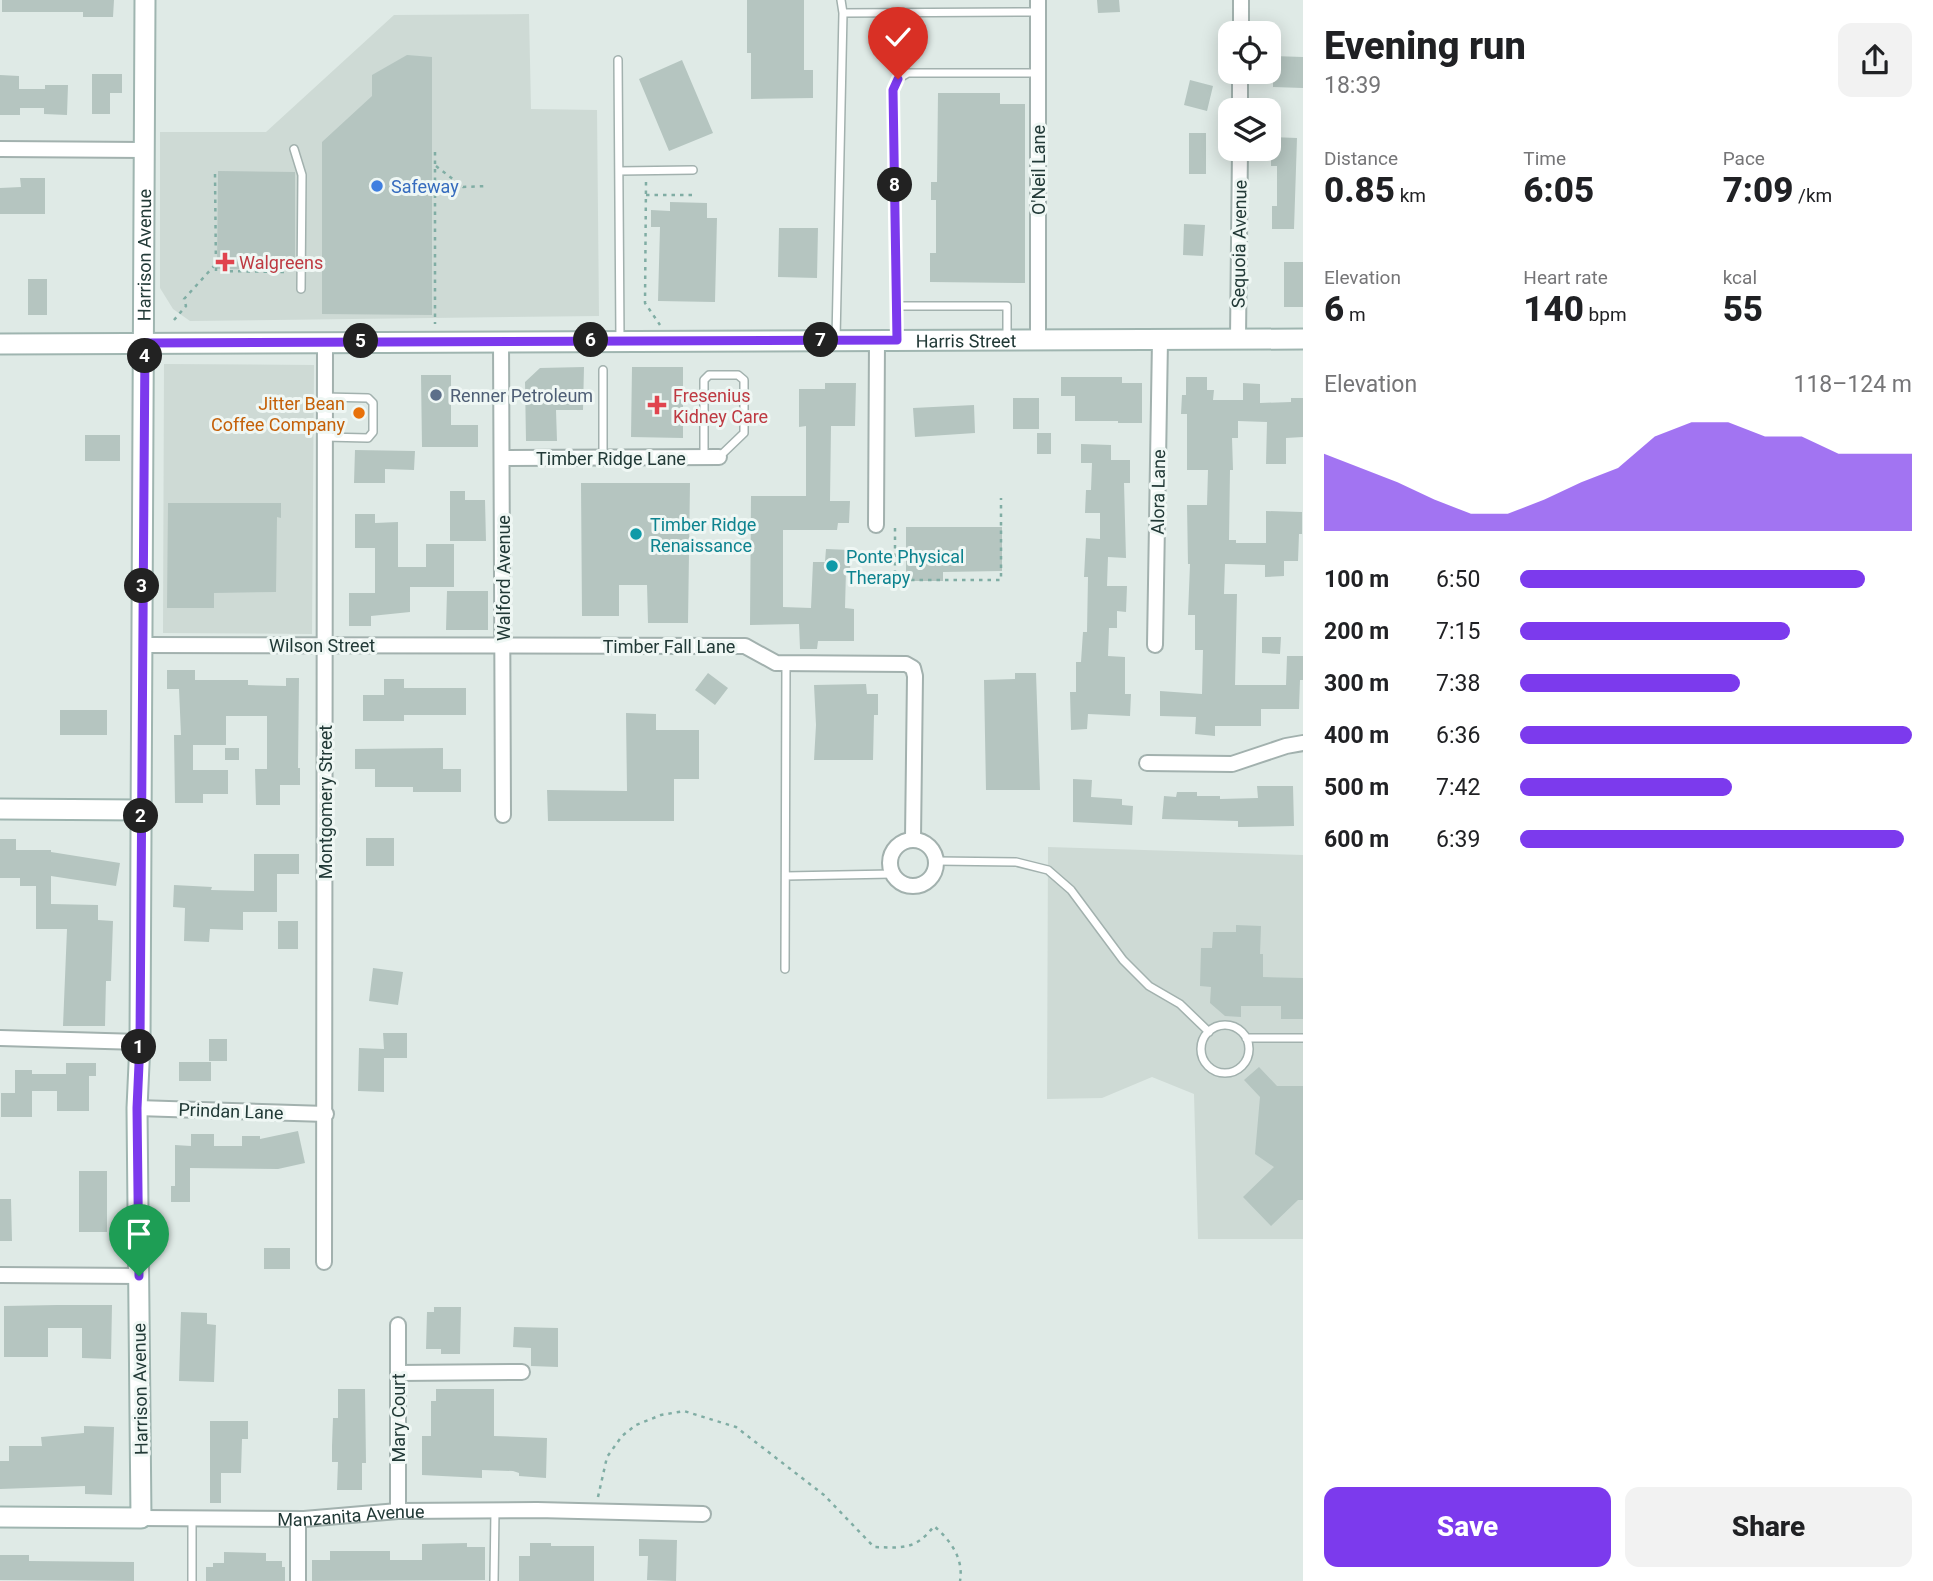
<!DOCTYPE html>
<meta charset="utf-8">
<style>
:root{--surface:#fff;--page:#f2f2f2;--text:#202124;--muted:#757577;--accent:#7c3aed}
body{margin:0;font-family:Roboto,sans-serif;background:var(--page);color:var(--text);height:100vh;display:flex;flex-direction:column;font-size:26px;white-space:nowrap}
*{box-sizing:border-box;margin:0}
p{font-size:23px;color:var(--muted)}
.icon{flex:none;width:38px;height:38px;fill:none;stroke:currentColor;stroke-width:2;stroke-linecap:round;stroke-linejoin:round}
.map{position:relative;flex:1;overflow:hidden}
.panel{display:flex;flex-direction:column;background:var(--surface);width:630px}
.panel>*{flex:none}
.buttons{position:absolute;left:1218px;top:21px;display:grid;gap:14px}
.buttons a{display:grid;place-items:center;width:63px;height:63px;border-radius:14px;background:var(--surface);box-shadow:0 4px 18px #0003;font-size:35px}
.pin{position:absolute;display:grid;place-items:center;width:60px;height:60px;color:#fff;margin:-72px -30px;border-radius:50% 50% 50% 0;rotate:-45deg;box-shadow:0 0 7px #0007}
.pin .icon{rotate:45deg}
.km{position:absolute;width:35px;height:35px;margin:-18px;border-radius:50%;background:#222;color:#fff;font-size:19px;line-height:35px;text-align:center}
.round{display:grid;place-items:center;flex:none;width:74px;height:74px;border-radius:14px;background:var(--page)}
.summary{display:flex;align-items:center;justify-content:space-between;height:119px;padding:0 21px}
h1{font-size:38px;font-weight:800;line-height:52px}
.metrics{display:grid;grid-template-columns:repeat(3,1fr);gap:10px;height:119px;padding:7px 21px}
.metrics div{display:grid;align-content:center}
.metrics b{font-size:35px;font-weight:800}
.metrics small{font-size:19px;font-weight:400}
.metrics p{font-size:19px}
.chart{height:196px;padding:14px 21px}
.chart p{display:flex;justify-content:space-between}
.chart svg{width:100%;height:126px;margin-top:7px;fill:var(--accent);opacity:.7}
.cta{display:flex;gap:14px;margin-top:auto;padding:14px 21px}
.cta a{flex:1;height:80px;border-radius:14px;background:var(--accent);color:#fff;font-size:28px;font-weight:800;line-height:80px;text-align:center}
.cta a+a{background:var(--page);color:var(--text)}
ul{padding:0 21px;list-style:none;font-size:23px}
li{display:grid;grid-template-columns:112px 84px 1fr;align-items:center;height:52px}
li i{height:18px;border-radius:9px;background:var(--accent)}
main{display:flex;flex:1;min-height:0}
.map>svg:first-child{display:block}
</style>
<main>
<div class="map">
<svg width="1303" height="1581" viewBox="0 0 1303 1581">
<rect width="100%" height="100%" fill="#dfeae6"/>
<path fill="#cedad5" d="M529,14L531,109L597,110L599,316L190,321L173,309L160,288V132H266L394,15Z
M164,364L314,365L312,634L163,633Z
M1048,847L1303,855V1239H1198L1194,1094L1152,1077L1102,1098L1047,1099Z"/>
<path fill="#b5c5c0" d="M2,0H114L113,17H83V12H2Z
M747,0H804V70H813V98L751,99V53H747Z
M1097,0H1119L1120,12L1098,13Z
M407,55L432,57V315L322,314V142L372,96V75Z
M1273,56L1303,57V88L1273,87Z
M682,60L713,133L669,151L639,79Z
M92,74H122V93H110V114H92Z
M0,75L19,76V89H45V85H68L67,115L44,114V108H20V115H0Z
M1190,80L1213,86L1207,111L1184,105Z
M938,93H1000V104H1025V283L930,282V253H936V200H931V182H937Z
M1189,133H1206V174H1189Z
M1271,137L1297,138L1294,229H1272V206H1277V166H1271Z
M218,171L295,172V270L217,269Z
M20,178H45V214H0V188L21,187Z
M670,202L707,203V218H717L715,302L658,301L660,227H651V210L670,211Z
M1184,224L1205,225L1203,256L1183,255Z
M779,228H818L817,278L778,277Z
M1284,262H1303V307H1284Z
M28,279H47V315H28Z
M584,367L583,410H556L557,441H526L525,382L540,368Z
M632,367H683V438L631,437Z
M421,375H451V425H478V447H422Z
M1061,377H1122V383H1142V423H1118V421H1075V396H1061Z
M1186,377H1207V390H1214L1213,400H1243V383L1260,384V403L1291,402V398H1303V437L1286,438V464H1266L1267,422L1238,421V438H1232L1233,470H1230L1229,540H1236V543H1266V511L1302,512V534H1299L1298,561H1284V576L1265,577V565L1225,564L1224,594H1237L1235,685H1286L1287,656H1303V680H1300L1299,709H1261V726H1215V736L1195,734L1196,717L1160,716V691L1202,694L1203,650H1195V615H1188L1190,564H1188L1187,505H1207L1208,470H1187V414H1181L1182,395H1186Z
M825,383H856L855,426H831L830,501H850L849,523H838L837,530H783V607L811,608L813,562H825L826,549L851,550L850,570H846L845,608L854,609V641H818L817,649H800L799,624L750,625L751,496H806V426L799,427V389H825Z
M1013,398H1039V429H1013Z
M974,405L975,433L915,437L913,408Z
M1037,433H1051V454H1037Z
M85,435H120V461H85Z
M1081,444L1111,445V460H1130V483H1124L1126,558L1108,557L1107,586H1127L1126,612L1117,611V628H1109L1108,656L1125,657V694H1131L1130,716L1088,714L1087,729L1071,730L1070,692H1076V662H1081L1083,632H1087L1088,577H1084L1086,538L1100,539V513H1085L1086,490H1091L1092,463H1081Z
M355,450L415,451L414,470L385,469V483H354Z
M581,483H690L688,623H648L647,585H619V616H582Z
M450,491H465V500H485L486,541H450Z
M168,503H281V518L277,517L276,592L214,593V608H167Z
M355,514H375V523L398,522V567H426V544H454V587H410V612L371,616V626H349V593H375V548H355Z
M906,527H1002V571L943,572V581H906Z
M447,591H488V630H446Z
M1262,637H1281L1280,654L1262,653Z
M167,670H195V680H248V685L286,686V678H299L298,768H300V785H280V805H256L255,769H267V716H226V745H193V770H228V794H203V803H175L174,735H181L179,689H167Z
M708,673L728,688L715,705L695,690Z
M1015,673H1036L1040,790H986L984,680L1015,679Z
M384,679H404V688H466V715H404V721H363V695H384Z
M866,684L867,694H878V715H874L873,760H814L816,725L814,685Z
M60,710H107V735H60Z
M626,713L656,714V730H699V779H674V821H548L547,790L627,791Z
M225,748H239V760H225Z
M443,748V769H461V792H413V787H375V769H355V749Z
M1073,779L1092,780L1091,797L1122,799V805L1133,806L1132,825L1073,822Z
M1257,786H1293L1294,826L1238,827V821L1162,819L1164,796L1176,797L1177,792H1197V796H1220V799L1258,798Z
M366,838H394V866H366Z
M0,839H16V850H51V852L120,863L116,886L51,876V904L98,905V920L113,921L111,981H106L105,1026H63L67,929H36V886H20V878H0Z
M254,854H299V874H277V912H243V930L210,929L209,942L184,941L185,908L173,907L174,885L212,887L211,890L254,891Z
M278,921H298V949H278Z
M1236,925L1261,926L1260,954H1263V977L1303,978V1019H1281V1006H1241V1017L1225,1016L1210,1003L1211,987L1200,986L1201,948H1212L1213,932H1236Z
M373,968L403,972L398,1005L369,1001Z
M383,1033H407V1058H384V1092L358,1091L359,1048L384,1049Z
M209,1039H227V1061H209Z
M179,1062H211V1081H179Z
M66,1063H96V1076H89V1111H57V1091H32V1117H1V1093H15V1070H32V1074H66Z
M1259,1067L1277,1086H1303V1200H1298L1271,1226L1243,1197L1274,1167L1255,1154L1260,1097L1244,1080Z
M298,1131L305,1163L278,1169L190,1168V1202H171V1186H175V1145L191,1146V1134H214V1146H242V1136H260V1139Z
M79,1171H107V1232H79Z
M0,1199H11L12,1241H0Z
M264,1248H290V1269H264Z
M57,1305H112L111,1359L82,1358V1328H48V1357H4V1306Z
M434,1307H461L460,1354H441V1349H426L427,1312H434Z
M181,1312L207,1313V1324L216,1325L214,1382L179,1381Z
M514,1327L558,1328V1367L531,1366V1348L513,1347Z
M338,1389H365L366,1463H362V1490H337L338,1462H332V1446L333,1418H338Z
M436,1389H494V1436L547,1438L546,1478L519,1476V1473L513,1471L482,1470V1478L422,1475V1436H431V1401H436Z
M210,1421H248V1439H242L241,1473H221V1503H210Z
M84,1426L114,1427L112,1495L85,1494V1486L0,1489V1461H9V1446H42L41,1437L84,1433Z
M639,1539L677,1540L676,1581L647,1580L648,1556H639Z
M467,1543V1547H485V1580L312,1581V1560H330V1551H390V1560H422V1544Z
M530,1543H551V1546H594V1581H519V1556H530Z
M224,1552L266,1553V1561H282V1567H285V1581H206V1567H213V1563H224Z
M0,1555H29V1561L134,1562V1581L0,1580Z"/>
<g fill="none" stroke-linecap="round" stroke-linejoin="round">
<defs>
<path id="lane" d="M843,13L1038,12
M618,60L620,339
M294,149L302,175L301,289
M619,171L693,170
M897,306H1007V339
M836,339L843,13L841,0
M897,339L893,90L898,79L908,73H1038
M603,370V457
M325,437L368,438L373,432V403L368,398L325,397
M704,456V380L709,375H738L744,380V433L719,457
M937,861L1016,862L1048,870L1071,890L1123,960L1149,986L1180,1004L1209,1032
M786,876L892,874
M785,969L786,663
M1201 1049a24 24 0 1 1 48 0a24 24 0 1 1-48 0Z
M1246,1038H1303
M192,1519V1581
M494,1581L495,1511"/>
<g id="street">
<path d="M1038,0V339"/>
<path d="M1241,33V0"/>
<path d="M1240,110V72"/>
<path d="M0,149L144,150"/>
<path d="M1238,338L1240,149"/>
<path d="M501,340L503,815"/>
<path d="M502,458L719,457"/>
<path d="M876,525L877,339"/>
<path d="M142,645L745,646L776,663L906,664L913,668L915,676L913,839"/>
<path d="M1155,645L1160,340"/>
<path d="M1147,763L1232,764L1286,746L1303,743"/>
<circle cx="913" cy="863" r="23"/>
<path d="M0,1038L140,1042"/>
<path d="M137,1108L326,1114"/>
<path d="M324,1262L325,341"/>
<path d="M0,1275L139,1276"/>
<path d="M398,1325V1511"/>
<path d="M398,1373L522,1372"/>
<path id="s1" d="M141,1518L304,1519L398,1511L537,1510L703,1514"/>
<path d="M298,1519V1581"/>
</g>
<g id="secondary">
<path id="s2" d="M0,344L1303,339"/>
<path d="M0,809L141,810"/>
<path id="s3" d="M0,1517L141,1518L137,1108L140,1042L145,0"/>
</g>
</defs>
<use href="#lane" stroke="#a2b1ae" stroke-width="10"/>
<use href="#street" stroke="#a2b1ae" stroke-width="18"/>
<use href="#secondary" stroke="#9fb5b0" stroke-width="23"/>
<path stroke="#80ada4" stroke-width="2.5" stroke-dasharray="3.5 5" stroke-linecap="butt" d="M435,152V324
M436,166L463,187L488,186
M215,174L216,271L288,272
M646,182L645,303L660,325
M646,195H697
M174,320L186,306L184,299L214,266
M895,528V580H1001V498
M598,1497L607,1457L622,1436L636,1425L661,1415L684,1411L736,1427L824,1495L874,1547C902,1548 916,1550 934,1526C950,1540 964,1558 960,1581"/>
<use href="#lane" stroke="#fff" stroke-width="7"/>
<use href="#street" stroke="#fff" stroke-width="14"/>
<use href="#secondary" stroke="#fff" stroke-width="19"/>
</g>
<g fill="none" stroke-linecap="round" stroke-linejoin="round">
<defs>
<path id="route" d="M139,1276L137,1108L140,1042L145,343L897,340L893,90L898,79"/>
</defs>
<use href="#route" stroke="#fff" stroke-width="14"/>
<use href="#route" stroke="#7c3aed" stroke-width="9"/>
</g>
<circle fill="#3f7fe0" stroke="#eff7f4" stroke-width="2.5" cx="377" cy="186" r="7"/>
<g fill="#e0444e" stroke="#eff7f4" stroke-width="2.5">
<path d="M221.5 251.5h7v7h7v7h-7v7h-7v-7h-7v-7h7z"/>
<path d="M653.5 394.5h7v7h7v7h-7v7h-7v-7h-7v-7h7z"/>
</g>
<circle fill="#5c6f8a" stroke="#eff7f4" stroke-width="2.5" cx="436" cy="395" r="7"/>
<circle fill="#e8710a" stroke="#eff7f4" stroke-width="2.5" cx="359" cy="413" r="7"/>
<g fill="#0f9aa8" stroke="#eff7f4" stroke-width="2.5">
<circle cx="636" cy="534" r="7"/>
<circle cx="832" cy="566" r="7"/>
</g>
<g text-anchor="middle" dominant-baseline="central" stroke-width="6" stroke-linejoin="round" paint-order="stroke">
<g font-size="18" fill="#213936" stroke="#eff7f4">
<text transform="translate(1038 170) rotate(-90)">O'Neil Lane</text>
<text transform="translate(1239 244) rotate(-89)">Sequoia Avenue</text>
<text stroke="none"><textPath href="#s3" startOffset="1404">Harrison Avenue</textPath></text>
<text stroke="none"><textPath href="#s2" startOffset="966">Harris Street</textPath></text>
<text x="611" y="458">Timber Ridge Lane</text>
<text transform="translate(1158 492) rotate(-89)">Alora Lane</text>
<text transform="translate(503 578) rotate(-90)">Walford Avenue</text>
<text x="322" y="645">Wilson Street</text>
<text x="669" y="646">Timber Fall Lane</text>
<text transform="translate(325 802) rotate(-90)">Montgomery Street</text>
<text transform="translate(231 1111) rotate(2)">Prindan Lane</text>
<text transform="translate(140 1389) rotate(-91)">Harrison Avenue</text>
<text transform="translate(398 1418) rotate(-90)">Mary Court</text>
<text stroke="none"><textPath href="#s1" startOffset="210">Manzanita Avenue</textPath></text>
</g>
<g font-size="18" fill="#366cbe" stroke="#eff7f4" text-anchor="start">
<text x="391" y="186">Safeway</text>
</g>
<g font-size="18" fill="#be3a42" stroke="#eff7f4" text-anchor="start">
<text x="239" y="262">Walgreens</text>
<text x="673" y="395">Fresenius<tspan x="673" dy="21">Kidney Care</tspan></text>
</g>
<g font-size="18" fill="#4e5e75" stroke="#eff7f4" text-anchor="start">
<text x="450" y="395">Renner Petroleum</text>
</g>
<g font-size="18" fill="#c56008" stroke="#eff7f4" text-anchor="end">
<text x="345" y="403">Jitter Bean<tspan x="345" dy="21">Coffee Company</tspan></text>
</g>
<g font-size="18" fill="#0d838f" stroke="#eff7f4" text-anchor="start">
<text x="650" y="524">Timber Ridge<tspan x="650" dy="21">Renaissance</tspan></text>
<text x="846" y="556">Ponte Physical<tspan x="846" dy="21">Therapy</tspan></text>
</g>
</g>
</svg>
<div class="buttons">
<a><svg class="icon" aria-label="locate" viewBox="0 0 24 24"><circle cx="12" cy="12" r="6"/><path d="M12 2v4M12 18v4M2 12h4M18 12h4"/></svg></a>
<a><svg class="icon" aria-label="layers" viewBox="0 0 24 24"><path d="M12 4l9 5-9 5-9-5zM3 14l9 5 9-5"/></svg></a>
</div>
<div class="pin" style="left:139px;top:1276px;background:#1e9e55"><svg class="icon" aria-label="arrive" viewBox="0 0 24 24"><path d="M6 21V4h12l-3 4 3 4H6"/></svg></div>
<div class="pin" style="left:898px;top:79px;background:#d93025"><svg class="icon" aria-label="check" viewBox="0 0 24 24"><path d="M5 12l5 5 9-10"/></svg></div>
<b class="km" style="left:139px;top:1047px">1</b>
<b class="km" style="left:141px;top:816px">2</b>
<b class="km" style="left:142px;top:586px">3</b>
<b class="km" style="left:145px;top:356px">4</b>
<b class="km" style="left:361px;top:341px">5</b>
<b class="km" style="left:591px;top:340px">6</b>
<b class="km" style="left:821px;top:340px">7</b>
<b class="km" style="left:895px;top:185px">8</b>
</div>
<section class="panel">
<div class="summary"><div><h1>Evening run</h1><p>18:39</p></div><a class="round"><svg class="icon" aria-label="share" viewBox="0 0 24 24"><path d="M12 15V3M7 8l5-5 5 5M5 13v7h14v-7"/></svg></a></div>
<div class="metrics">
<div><p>Distance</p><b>0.85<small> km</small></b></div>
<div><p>Time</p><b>6:05</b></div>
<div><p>Pace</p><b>7:09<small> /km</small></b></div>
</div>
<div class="metrics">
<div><p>Elevation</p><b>6<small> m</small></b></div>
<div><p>Heart rate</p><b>140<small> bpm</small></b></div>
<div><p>kcal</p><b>55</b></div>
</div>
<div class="chart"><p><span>Elevation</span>118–124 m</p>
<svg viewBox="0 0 160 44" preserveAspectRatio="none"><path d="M0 44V17L10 22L20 27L30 33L40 38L50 38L60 33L70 27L80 22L90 11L100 6L110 6L120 11L130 11L140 17L150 17L160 17V44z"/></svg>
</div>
<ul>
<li><b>100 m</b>6:50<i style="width:88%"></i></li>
<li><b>200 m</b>7:15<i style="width:69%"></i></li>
<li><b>300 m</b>7:38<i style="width:56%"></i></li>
<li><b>400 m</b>6:36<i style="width:100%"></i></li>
<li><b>500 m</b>7:42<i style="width:54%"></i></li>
<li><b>600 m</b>6:39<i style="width:98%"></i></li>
</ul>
<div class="cta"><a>Save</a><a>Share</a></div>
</section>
</main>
